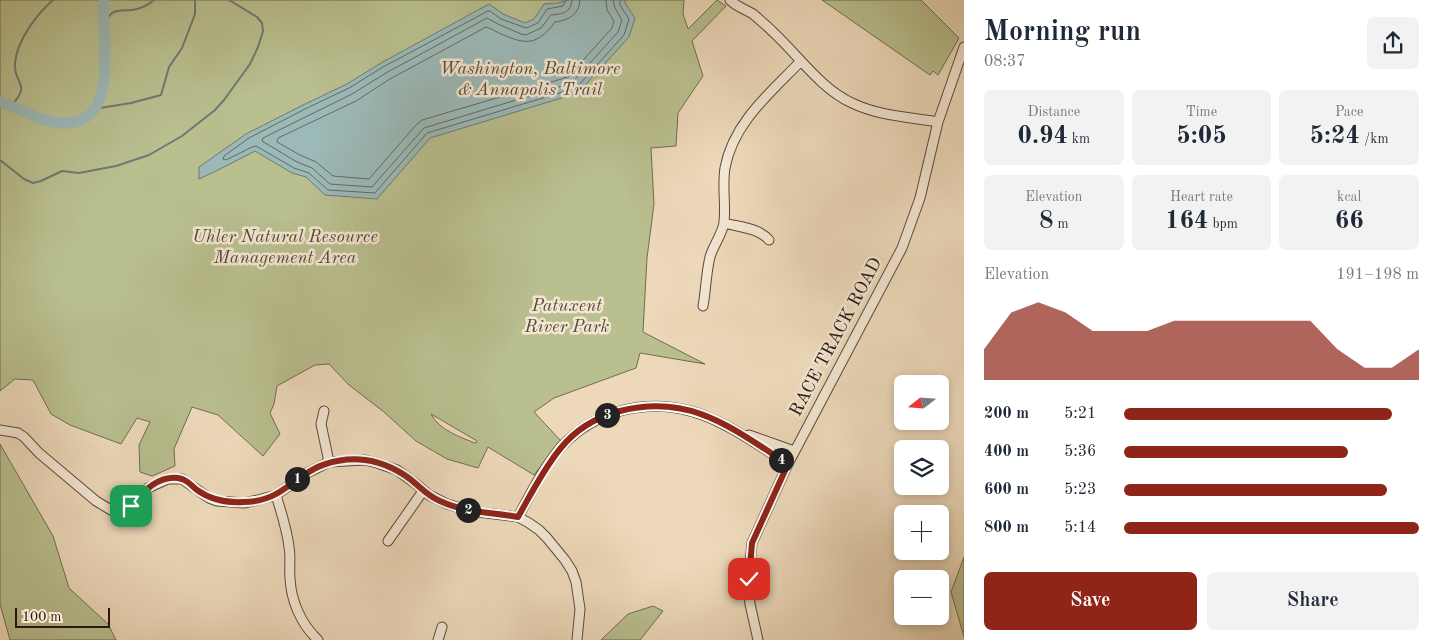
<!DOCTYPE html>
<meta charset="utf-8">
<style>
:root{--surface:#fff;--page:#f2f2f3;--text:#1f2937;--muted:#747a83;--accent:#8f2418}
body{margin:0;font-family:"Old Standard TT",serif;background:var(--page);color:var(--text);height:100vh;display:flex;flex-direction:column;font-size:19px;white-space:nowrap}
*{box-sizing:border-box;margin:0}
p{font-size:16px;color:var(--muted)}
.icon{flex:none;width:28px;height:28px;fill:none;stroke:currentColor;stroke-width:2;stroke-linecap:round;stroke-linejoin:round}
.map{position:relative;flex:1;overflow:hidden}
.panel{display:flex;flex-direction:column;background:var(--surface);width:475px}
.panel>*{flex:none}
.needle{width:32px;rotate:253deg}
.tools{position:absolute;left:894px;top:375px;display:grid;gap:10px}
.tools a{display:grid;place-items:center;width:55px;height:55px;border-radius:8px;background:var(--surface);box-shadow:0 2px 8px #0003;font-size:25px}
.scale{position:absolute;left:15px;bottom:12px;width:95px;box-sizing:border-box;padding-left:5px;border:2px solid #2b1911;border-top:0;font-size:14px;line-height:18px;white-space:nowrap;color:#2b1911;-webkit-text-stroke:4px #f3e6d2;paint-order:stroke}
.pin{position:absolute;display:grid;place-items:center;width:42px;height:42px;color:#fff;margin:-21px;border-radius:10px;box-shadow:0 2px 8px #0006}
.km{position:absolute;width:25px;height:25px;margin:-12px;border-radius:50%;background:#222;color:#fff;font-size:14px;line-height:25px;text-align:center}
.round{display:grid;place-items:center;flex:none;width:52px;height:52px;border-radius:8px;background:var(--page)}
.head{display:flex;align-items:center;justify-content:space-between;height:85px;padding:0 20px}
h1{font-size:28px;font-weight:700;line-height:38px}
.metrics{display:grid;grid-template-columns:repeat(3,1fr);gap:8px;height:85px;padding:5px 20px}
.metrics div{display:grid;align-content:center;border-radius:8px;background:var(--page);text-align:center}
.metrics b{font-size:25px;font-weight:700}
.metrics small{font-size:14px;font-weight:400}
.metrics p{font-size:14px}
.chart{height:140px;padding:10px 20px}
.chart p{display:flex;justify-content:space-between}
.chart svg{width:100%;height:90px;margin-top:5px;fill:var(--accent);opacity:.7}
.action{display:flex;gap:10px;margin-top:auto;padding:10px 20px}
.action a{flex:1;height:58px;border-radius:8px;background:var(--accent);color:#fff;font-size:20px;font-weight:700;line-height:58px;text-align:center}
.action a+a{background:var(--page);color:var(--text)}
ul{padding:0 20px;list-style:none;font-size:16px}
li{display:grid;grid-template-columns:80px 60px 1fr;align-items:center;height:38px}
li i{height:12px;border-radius:6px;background:var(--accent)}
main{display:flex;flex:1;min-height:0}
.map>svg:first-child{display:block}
</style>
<main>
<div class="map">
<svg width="964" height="640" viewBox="0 0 964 640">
<rect width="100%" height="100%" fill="#edd9ba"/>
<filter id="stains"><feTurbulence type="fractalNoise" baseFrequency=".004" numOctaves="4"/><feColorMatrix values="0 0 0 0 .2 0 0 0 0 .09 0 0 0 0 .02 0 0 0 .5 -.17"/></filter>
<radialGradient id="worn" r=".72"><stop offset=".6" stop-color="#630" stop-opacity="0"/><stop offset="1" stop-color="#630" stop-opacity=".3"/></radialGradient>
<path fill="#b9bf8f" stroke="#726c50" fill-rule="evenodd" d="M0,0H684L683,14L688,29L717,0L726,6L692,41L703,76L678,113L676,146L651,148L654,204L647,258L643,332L705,364L640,353L636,368L554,398L534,412L561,441L534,475L488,447L478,468L447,459L416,441L384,412L349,385L329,364L315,365L277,386L274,404L270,413L280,434L263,456L218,415L192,407L174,449L175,466L152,476L140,472L139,445L150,422L137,418L121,444L70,425L51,414L33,380L15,379L0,391ZM431,414L477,441V442L475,443C460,437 439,430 431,414Z
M822,0H921L959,38L938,75L933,71L930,75Z
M0,444L53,536L69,588L108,624L116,640H10L0,604Z
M964,557V637L951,592Z
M653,606L663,611L640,640H601L628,614Z"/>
<path fill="#9bb9b7" stroke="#6e7975" d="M569,0H625V3L635,18L629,37L578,93L430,138L377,199L325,195L306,177L292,173L255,151L220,169L199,179V167L246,134L303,105L347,84L381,63L489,4L503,14L525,23L534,19L544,4L558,3Z"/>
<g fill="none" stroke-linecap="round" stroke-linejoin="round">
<path stroke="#636964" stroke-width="1" d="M566,0L563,6L547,9L538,23L526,28L501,19L490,11H488L383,67L349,88L305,109L249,138L224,156L223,159L226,160L252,147L256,146L294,168L309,173L328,190L375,193L427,133L576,88L624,35L629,19L620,5V0
M572,0C571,13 562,14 551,15L541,28L526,35L521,34L498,24L487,18L386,73L352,94L263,138L262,141L297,162L312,168L330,184L372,187L424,128L572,83L618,32L622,20L615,8L613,0
M580,0C579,15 569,20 555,22C536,48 523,44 497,32C493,30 490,28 486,27L390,79L356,101L278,138L277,142L300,155L316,162L333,176L369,179L416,125L422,120L568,77L612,28L614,21L607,10L606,0"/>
<path stroke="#6e7975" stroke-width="2" d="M103,31C105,25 107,17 112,13C118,9 126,11 132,10C141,9 148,5 154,0
M12,105C32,83 13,84 15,63C17,40 37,14 53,0
M94,109L131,103L161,95L169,67L182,48L195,14V0
M0,160L24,179L33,183L41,181L62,171L79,173L116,166L149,155L182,136L215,110L224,100L250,64L258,47L263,31L262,23L257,17L229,0"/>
<path stroke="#9bb9b7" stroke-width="11" d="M0,102C21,108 39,122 61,123C123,127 100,36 104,0"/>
<defs>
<path id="minor" d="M730,0C737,7 745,9 753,14C760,20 767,26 773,32C798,55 821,89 852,103C879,116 909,117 938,122
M724,223C739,227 759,228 769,240
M703,306C706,290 706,273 710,257C713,246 723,233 724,222C726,204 722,186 725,168C733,123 771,92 801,61
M324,411L321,424L329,462
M0,430L18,433L24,437L39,453L96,501L111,510L123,512L127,510L148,488L168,479H182L209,498L217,501L244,503L258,500L276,495L307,473L329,462L365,460L377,463L397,470L416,484L429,495L447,504L470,511L518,517L529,523L539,530L547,538L565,560L572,571L576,582L580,609L577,640
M749,435L794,451
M276,495C281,512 287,529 289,547C291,557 289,568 290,578C291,601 301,624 318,640
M518,517C531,493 544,467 562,446C579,428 600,416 624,410C691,394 734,430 788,464
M388,541L423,491
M438,640L442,627
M758,640L750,604L749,593L750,563L752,543L788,464L902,248L920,198L938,122L964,47"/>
</defs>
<use href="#minor" stroke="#5c493b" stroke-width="11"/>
<use href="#minor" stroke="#f3e6d2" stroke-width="9"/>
</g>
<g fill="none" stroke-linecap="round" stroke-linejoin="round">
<defs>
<path id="route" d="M131,506C142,492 161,473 182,479C188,481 192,486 197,490C211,500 226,503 243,502C254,502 267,499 276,494C289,487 300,476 314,469C328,461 349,458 365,460C383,462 403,472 416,484C424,491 430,497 440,501C465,513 492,512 518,517C531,494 543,470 560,449C575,430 597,417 620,411C690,393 732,428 788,464L752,543L749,579"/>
</defs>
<use href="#route" stroke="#fff" stroke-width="10"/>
<use href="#route" stroke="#8f2418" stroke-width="6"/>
</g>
<g text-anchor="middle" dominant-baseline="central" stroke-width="5" stroke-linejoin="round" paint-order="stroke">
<g font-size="18" font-style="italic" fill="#564b37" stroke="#f3e6d2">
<text x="530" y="69">Washington, Baltimore<tspan x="530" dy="21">&amp; Annapolis Trail</tspan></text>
<text x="285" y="237">Uhler Natural Resource<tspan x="285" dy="21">Management Area</tspan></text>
<text x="567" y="306">Patuxent<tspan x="567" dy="21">River Park</tspan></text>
</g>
<g font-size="18" fill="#2b1911" stroke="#f3e6d2">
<text transform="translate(836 337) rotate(-62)">RACE TRACK ROAD</text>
</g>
</g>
<rect width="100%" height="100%" filter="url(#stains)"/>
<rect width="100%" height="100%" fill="url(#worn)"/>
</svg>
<div class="tools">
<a><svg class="needle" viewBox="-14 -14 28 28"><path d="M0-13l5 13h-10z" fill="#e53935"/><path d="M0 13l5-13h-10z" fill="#747a83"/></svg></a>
<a><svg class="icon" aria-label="layers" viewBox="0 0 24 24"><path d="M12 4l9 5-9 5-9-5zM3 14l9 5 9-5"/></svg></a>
<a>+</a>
<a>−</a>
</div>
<div class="scale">100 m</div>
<div class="pin" style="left:131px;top:506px;background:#1e9e55"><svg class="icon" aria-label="arrive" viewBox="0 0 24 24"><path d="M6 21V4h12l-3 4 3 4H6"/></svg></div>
<div class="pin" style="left:749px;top:579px;background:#d93025"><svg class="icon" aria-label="check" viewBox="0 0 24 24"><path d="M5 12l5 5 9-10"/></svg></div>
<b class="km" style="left:297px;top:479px">1</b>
<b class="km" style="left:468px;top:510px">2</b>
<b class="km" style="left:607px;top:415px">3</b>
<b class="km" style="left:781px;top:460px">4</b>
</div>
<section class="panel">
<div class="head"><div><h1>Morning run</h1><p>08:37</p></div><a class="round"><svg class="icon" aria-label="share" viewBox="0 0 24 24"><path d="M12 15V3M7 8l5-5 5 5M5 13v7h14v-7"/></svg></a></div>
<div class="metrics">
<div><p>Distance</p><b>0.94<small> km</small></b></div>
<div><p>Time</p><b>5:05</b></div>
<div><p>Pace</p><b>5:24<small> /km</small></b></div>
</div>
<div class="metrics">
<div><p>Elevation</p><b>8<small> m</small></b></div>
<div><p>Heart rate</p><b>164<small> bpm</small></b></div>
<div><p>kcal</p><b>66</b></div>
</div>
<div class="chart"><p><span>Elevation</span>191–198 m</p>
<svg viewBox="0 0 160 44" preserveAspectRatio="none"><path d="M0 44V29L10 11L20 6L30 11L40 20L50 20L60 20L70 15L80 15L90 15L100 15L110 15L120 15L130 29L140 38L150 38L160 29V44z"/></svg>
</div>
<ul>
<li><b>200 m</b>5:21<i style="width:91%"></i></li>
<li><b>400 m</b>5:36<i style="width:76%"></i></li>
<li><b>600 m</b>5:23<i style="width:89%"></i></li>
<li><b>800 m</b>5:14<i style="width:100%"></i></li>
</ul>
<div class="action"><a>Save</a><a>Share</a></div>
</section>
</main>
